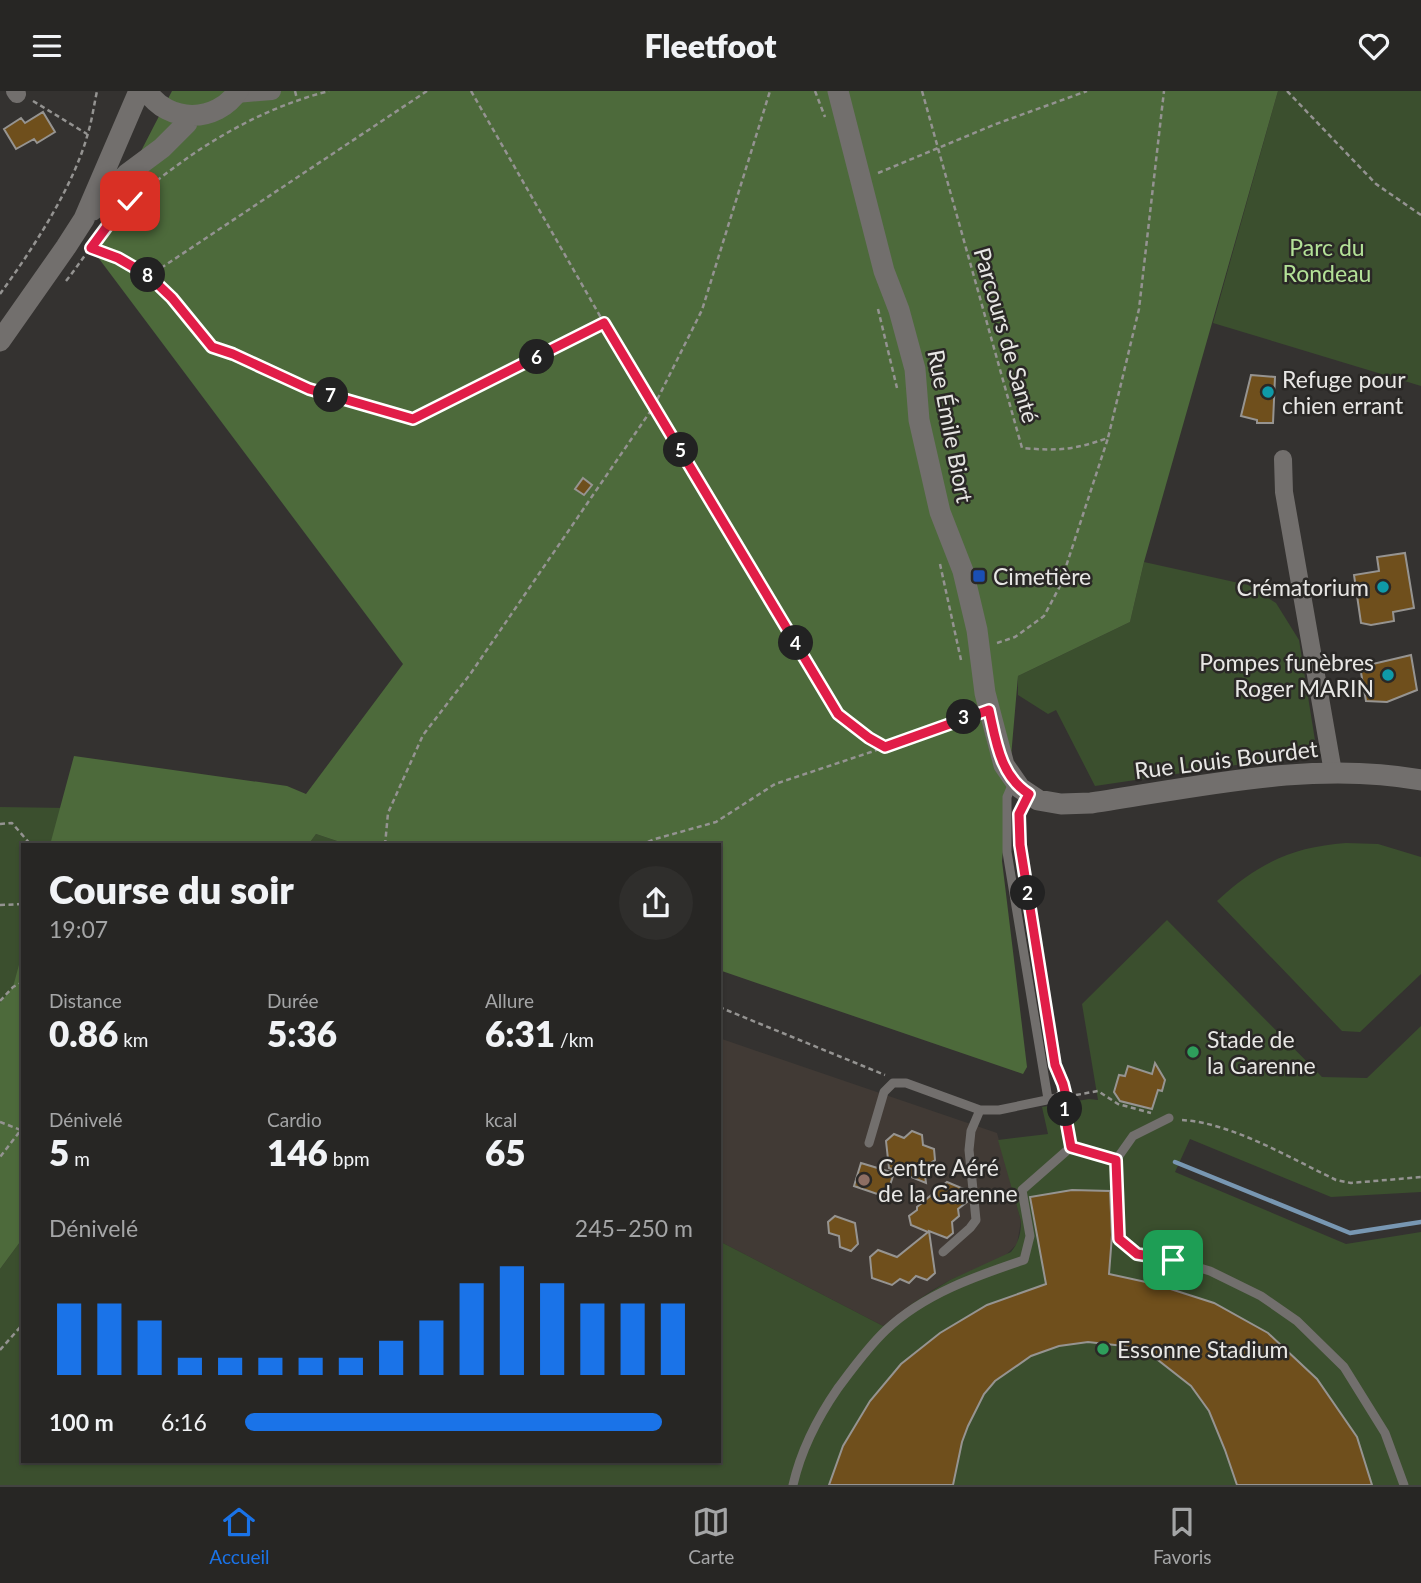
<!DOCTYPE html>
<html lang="fr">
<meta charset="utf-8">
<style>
:root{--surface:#272624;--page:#2f2e2c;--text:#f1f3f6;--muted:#a4a5a6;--line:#434341;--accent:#1a73e8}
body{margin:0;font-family:Lato,sans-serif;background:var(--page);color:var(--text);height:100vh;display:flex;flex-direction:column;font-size:26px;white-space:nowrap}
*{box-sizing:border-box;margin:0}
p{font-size:23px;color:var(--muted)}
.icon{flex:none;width:38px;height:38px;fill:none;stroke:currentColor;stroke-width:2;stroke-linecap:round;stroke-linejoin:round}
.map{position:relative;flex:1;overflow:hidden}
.side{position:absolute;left:21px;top:752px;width:700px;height:620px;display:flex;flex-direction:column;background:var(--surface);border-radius:0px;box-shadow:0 2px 5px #0004,0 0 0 2px var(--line)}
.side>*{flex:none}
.pin{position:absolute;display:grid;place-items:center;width:60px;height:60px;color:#fff;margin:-30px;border-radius:14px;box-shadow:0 4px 10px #0006}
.km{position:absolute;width:35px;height:35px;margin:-18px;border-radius:50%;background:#222;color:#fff;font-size:19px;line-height:35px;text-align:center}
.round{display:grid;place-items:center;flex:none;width:74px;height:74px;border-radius:37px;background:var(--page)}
.headline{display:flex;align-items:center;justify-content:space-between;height:119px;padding:0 28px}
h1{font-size:38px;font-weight:800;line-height:52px}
.stats{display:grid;grid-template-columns:repeat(3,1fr);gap:10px;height:119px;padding:7px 28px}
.stats div{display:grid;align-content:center}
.stats b{font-size:35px;font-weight:800}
.stats small{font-size:19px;font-weight:400}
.stats p{font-size:19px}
.chart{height:196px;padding:14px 28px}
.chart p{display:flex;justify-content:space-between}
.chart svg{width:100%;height:126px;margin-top:7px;stroke:var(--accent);stroke-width:6}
ul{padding:0 28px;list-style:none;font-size:23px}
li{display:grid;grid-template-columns:112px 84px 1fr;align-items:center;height:52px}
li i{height:18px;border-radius:9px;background:var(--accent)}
header{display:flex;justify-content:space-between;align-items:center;height:91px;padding:0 28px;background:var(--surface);font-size:32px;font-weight:800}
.tab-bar{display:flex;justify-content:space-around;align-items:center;height:98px;border-top:2px solid var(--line);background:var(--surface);font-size:19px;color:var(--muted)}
.tab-bar a{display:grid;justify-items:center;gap:4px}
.tab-bar .active{color:var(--accent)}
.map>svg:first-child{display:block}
</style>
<header><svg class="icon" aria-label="menu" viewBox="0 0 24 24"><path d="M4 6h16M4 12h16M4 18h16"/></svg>Fleetfoot<svg class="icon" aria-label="heart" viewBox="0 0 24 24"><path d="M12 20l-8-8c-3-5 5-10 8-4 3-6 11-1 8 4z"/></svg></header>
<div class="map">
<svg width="1421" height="1394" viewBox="0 0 1421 1394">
<rect width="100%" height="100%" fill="#343230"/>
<path fill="#413a35" d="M719,947L997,1042L1021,1130L1017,1153L1004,1166L950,1189L931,1200L883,1235L719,1150Z"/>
<path fill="#3b4f2e" d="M1278,0H1421V295L1213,232Z
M1144,471L1248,494L1276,512L1299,549L1317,662L1095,695L1056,619L1048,623L1018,604V585L1130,531Z
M0,716L274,720L251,754H23V1084L0,1117Z
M316,743L349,754H308Z
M1346,752L1378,753L1421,766V883L1360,941L1342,940L1217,810C1257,773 1291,756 1346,752Z
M1167,829L1322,986L1367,987L1421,935V1101L1331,1106L1190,1048L1175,1081L1346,1153L1421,1141V1394H0V1178L23,1147V1370H719V1150L883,1235L913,1212L950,1189L1011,1161C1019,1151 1021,1142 1021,1130L998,1049L1048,1043L1042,1016L1089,1008L1098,1009L1082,913Z"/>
<path fill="#4d6a3b" d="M172,0H1278L1144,471L1130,531L1018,585L1002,770L1027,976L1023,983L719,879V754H349L316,743L308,754H50L74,665L287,695L306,703L403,573L91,157Z
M23,859V1147L0,1178V912L13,896Z"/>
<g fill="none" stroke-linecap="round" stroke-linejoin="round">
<path stroke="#7897b2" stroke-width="4.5" d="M1175,1071L1350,1142L1421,1131"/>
</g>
<path fill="#6f4f1c" stroke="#969491" stroke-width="2" d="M43,21L55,41L37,52L34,48L16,58L4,38L21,27L25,32Z
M1251,284L1275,286L1273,332H1257V329L1241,325Z
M583,387L592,394L584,404L575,398Z
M1405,462L1414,517L1393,521L1394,530L1371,534L1361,532L1354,484L1379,480L1377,466Z
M1411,564L1417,599L1387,611L1366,610L1360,576Z
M1155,972L1165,989L1162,1000L1158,999L1152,1018L1120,1010L1114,1001L1119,984L1125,985L1128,975L1152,983Z
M912,1040L922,1044L923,1054L934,1058L935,1069L924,1077L926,1092L889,1077L886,1050L894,1043L904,1047Z
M861,1072L894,1082L886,1106L854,1095Z
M947,1091L966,1099L967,1111L958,1118L959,1125L952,1131L953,1142L947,1147L929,1140L935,1182L927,1189L916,1185L909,1192L900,1188L892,1194L872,1187L870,1166L878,1159L897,1166L928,1141L911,1134L909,1125L917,1119V1116Z
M1072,1099L1110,1100L1112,1144L1109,1183L1155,1193L1214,1212L1268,1242L1317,1288L1357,1346L1372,1394H1237L1225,1359L1209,1320L1191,1295L1154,1266L1124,1255L1088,1251L1059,1255L1031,1265L995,1290L984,1303L968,1335L962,1351L953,1394H829L843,1355L870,1310L901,1273L940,1242L987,1214L1046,1193L1030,1106Z
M835,1125L855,1132L858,1153L851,1160L840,1156L839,1145L829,1142L828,1131Z"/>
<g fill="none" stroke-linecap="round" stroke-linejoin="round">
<path stroke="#949391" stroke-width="2.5" stroke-dasharray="5 3.5" stroke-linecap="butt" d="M295,0L297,8
M427,0L149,185L172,207L212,256L233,263L309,298L413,329L604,232
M471,0L604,232L838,623L869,647L885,656
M815,0L825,26
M922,0L1022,357C1059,360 1073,359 1108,347L1139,218L1164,0
M1287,0L1376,93L1421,124
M33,10L87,43
M878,82L996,33L1087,0
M91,157L118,167L148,184
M66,190C82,170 95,148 111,130C125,113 142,101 159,88C210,48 266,16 329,0
M0,203C32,159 74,95 88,42C92,29 94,14 97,0
M878,218L897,297
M940,473L961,569
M997,552L1015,546L1044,525L1059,497L1108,347
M0,733L12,732L31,754
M385,754L388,722L423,644L471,582L654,315L702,219L770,0
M640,754L655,748L716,731L775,693L871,661L972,623
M0,814L23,813
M0,910L13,896L23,891
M719,916L885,984
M1076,1004L1098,1000L1118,1013L1151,1022
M1182,1029C1232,1032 1290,1067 1336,1089L1351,1092L1421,1086
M0,1031L21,1039L0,1066
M0,1259L23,1233"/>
<path stroke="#726f6d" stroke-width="9" d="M1013,692L1007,706V761L1048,1008
M869,1052L884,1001L893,992H906L980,1019H999L1066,1005L1055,974L1020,754L1019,723L1029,703
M1071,1056L1116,1069L1119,1148L1137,1163L1173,1169L1210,1180L1261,1205L1297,1230L1344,1276L1385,1342L1404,1394
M1116,1069L1133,1045L1169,1027
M943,1161L970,1137L976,1129L969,1059L971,1040L980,1019
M793,1394C801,1359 818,1326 838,1297C853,1277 868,1256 886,1239C924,1203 976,1185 1024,1169L1030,1145L1022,1099L1071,1056L1062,1006"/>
<path stroke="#726f6d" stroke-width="18" d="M15,0L17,3
M236,3L272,0
M1283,368L1284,401L1333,681"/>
<path stroke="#726f6d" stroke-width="21" d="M147,0C168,33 217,32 238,0
M838,0L884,180L899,219L915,278L919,329L940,421L963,480L977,539L985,602L1004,674L1020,697L1038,709L1061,713L1091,712C1199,696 1313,669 1421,689
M93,119L127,83L162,57L187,32L188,25
M0,250L66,156L84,128L139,0"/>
</g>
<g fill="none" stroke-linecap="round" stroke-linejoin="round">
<defs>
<path id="route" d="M130,110L111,130L91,157L118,167L149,185L172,207L212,256L233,263L309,298L413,328L604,232L838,623L869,647L885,656L989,619C996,650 1000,685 1029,703L1019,723L1020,754L1055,974L1063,993L1066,1005L1062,1006L1071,1056L1116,1069L1119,1148L1137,1163L1173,1169"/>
</defs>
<use href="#route" stroke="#fff" stroke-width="14"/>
<use href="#route" stroke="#e11d48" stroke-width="9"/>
</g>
<g fill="#0f9aa8" stroke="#2a2826" stroke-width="2.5">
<circle cx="1268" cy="301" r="7"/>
<circle cx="1383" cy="496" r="7"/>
<circle cx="1388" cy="584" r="7"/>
</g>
<rect fill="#1a4fb4" stroke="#2a2826" stroke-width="2.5" x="972" y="478" width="14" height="14" rx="3.5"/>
<g fill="#2e9e5b" stroke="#2a2826" stroke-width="2.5">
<circle cx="1193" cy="961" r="7"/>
<circle cx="1103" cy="1258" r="7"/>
</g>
<circle fill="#8d6e63" stroke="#2a2826" stroke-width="2.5" cx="864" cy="1089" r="7"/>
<g text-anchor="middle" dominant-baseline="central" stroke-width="5" stroke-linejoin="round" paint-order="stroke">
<g font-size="23" fill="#b3e197" stroke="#2a2826">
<text x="1327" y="156">Parc du<tspan x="1327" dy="26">Rondeau</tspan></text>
</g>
<g font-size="23" fill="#e7e6e4" stroke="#2a2826">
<text transform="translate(1007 244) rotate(74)">Parcours de Santé</text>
<text transform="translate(951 335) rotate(79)">Rue Émile Biort</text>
<text transform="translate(1226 668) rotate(-7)">Rue Louis Bourdet</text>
</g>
<g font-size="23" fill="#e7e6e4" stroke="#2a2826" text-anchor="start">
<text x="1282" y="288">Refuge pour<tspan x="1282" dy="26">chien errant</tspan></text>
<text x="993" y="485">Cimetière</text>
<text x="1369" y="496" text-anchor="end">Crématorium</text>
<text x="1374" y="571" text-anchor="end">Pompes funèbres<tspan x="1374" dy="26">Roger MARIN</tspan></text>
<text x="1207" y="948">Stade de<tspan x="1207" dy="26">la Garenne</tspan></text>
<text x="878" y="1076">Centre Aéré<tspan x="878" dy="26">de la Garenne</tspan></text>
<text x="1117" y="1258">Essonne Stadium</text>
</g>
</g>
</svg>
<div class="pin" style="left:1173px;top:1169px;background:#1e9e55"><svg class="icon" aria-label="arrive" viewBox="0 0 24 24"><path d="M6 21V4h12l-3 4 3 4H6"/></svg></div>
<div class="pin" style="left:130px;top:110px;background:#d93025"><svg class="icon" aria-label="check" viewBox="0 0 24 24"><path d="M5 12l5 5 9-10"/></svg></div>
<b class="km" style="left:1065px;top:1018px">1</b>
<b class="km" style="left:1028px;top:802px">2</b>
<b class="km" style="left:964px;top:626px">3</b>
<b class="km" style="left:796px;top:552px">4</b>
<b class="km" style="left:681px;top:359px">5</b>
<b class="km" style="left:537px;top:266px">6</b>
<b class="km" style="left:331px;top:304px">7</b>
<b class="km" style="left:148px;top:184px">8</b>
<section class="side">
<div class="headline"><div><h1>Course du soir</h1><p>19:07</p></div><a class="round"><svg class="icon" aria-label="share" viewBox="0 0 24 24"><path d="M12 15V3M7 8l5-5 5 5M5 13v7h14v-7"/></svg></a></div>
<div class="stats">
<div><p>Distance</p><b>0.86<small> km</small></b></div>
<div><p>Durée</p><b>5:36</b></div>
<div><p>Allure</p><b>6:31<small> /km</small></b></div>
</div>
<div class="stats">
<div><p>Dénivelé</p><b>5<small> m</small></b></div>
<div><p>Cardio</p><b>146<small> bpm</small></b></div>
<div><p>kcal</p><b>65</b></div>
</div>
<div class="chart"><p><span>Dénivelé</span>245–250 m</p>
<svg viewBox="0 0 160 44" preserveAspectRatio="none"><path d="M5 44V19M15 44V19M25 44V25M35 44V38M45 44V38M55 44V38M65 44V38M75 44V38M85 44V32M95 44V25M105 44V12M115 44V6M125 44V12M135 44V19M145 44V19M155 44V19"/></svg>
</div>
<ul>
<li><b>100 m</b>6:16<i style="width:93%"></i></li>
</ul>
</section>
</div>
<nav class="tab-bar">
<a class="active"><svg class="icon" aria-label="home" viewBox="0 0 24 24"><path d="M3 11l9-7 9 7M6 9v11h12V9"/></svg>Accueil</a>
<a><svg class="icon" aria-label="map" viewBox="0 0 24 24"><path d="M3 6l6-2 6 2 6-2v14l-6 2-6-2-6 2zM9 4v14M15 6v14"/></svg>Carte</a>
<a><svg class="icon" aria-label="saved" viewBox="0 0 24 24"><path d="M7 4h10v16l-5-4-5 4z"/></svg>Favoris</a>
</nav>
